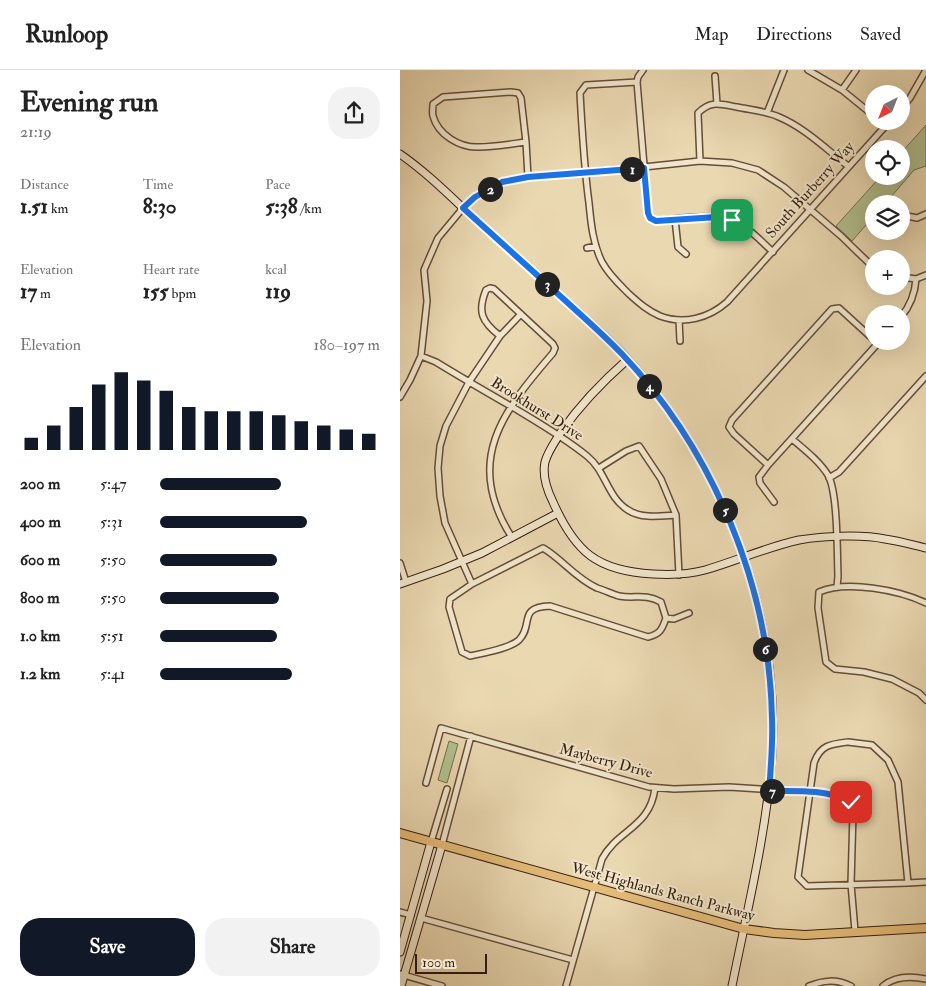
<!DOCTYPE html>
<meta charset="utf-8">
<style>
:root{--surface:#fff;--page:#f2f2f2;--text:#222;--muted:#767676;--line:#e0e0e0;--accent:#111827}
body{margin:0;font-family:"IM FELL Double Pica",serif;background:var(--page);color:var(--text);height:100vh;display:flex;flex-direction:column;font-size:19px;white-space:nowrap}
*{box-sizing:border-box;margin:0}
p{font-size:16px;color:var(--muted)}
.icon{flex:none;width:28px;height:28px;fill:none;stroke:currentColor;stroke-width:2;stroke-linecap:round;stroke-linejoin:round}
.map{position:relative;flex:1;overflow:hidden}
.sheet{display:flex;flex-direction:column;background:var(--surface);width:400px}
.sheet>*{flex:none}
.needle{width:32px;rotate:222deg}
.tools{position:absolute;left:465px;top:15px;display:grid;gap:10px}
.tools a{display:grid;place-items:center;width:45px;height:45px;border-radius:50%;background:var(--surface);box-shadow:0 5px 20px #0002;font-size:25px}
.scale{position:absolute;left:15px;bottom:12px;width:72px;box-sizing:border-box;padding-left:5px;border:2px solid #371f10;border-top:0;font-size:14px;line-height:18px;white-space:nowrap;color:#371f10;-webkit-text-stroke:4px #f1e6cc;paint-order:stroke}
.pin{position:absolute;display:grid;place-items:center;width:42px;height:42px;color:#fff;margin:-21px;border-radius:10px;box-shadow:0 2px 8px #0006}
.km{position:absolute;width:25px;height:25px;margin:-12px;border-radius:50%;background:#222;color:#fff;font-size:14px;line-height:25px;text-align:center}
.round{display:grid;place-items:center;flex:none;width:52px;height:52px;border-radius:20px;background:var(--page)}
.headline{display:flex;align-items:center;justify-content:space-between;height:85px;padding:0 20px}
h1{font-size:28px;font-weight:700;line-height:38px}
.stats{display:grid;grid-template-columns:repeat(3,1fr);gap:8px;height:85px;padding:5px 20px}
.stats div{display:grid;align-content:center}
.stats b{font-size:21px;font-weight:700}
.stats small{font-size:14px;font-weight:400}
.stats p{font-size:14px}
.chart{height:140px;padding:10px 20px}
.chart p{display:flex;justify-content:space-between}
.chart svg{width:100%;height:90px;margin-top:5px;stroke:var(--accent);stroke-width:6}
.primary-button{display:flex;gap:10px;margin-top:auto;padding:10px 20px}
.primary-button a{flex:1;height:58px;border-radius:20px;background:var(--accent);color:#fff;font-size:20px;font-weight:700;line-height:58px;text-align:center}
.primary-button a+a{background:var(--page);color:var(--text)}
ul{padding:0 20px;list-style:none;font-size:16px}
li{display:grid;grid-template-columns:80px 60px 1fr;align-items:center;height:38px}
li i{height:12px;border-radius:6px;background:var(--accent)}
header{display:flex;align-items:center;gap:30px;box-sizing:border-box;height:70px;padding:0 25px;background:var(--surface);border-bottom:1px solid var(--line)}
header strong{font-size:24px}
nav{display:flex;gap:28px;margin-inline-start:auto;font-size:18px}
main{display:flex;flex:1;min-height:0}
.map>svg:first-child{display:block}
</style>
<header>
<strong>Runloop</strong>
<nav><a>Map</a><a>Directions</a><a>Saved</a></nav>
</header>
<main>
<section class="sheet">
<div class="headline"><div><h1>Evening run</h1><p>21:19</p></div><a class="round"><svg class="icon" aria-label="share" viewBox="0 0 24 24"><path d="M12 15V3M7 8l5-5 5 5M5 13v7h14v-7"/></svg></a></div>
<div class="stats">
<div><p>Distance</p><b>1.51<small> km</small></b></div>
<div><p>Time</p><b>8:30</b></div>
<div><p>Pace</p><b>5:38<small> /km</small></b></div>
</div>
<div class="stats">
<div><p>Elevation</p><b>17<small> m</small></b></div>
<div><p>Heart rate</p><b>155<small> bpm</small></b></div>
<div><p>kcal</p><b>119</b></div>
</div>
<div class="chart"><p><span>Elevation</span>180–197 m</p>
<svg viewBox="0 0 160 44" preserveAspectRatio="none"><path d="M5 44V38M15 44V32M25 44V23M35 44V12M45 44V6M55 44V10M65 44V15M75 44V23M85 44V25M95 44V25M105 44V25M115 44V27M125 44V30M135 44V32M145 44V34M155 44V36"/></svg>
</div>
<ul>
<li><b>200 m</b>5:47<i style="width:55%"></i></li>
<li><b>400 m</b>5:31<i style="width:67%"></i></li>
<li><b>600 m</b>5:50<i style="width:53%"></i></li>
<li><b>800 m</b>5:50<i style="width:54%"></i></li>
<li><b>1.0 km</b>5:51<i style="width:53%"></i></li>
<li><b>1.2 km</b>5:41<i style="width:60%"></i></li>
</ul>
<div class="primary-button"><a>Save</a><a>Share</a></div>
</section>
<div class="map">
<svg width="526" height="916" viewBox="0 0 526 916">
<rect width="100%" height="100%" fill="#ead8b1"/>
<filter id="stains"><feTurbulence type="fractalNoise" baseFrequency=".004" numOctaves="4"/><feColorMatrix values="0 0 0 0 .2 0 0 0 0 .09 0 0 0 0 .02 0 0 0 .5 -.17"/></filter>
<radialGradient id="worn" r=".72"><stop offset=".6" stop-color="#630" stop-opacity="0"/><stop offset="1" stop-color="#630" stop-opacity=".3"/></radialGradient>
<path fill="#b2c08f" stroke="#747050" d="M526,55V96L514,100L485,134H474V146L452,171L436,156L481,106H501V83Z
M49,671L58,674L47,713L38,710Z"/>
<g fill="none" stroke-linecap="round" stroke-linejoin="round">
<defs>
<path id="street" d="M243,0L238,7L237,12L248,143L250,148L256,151C285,148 321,140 346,158C356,165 364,174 373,182
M408,0L442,20L474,46
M315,6L317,34
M237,12L186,15L180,23C182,60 184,96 189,133C191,154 193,174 202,192C209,205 219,214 229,224C239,233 248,241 260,246C284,255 309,248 327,232L490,51
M442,20L456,0
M111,22L118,23L121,28L126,72C111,74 94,77 79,77C60,78 38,65 33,46C32,43 33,38 33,34L43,27Z
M501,38L510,28L526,0
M367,43L384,0
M126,72L128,107
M300,91L298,43C311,30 320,34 337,37C351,40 366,41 379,47C405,58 426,79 448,96
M507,146L517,148L526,144
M275,149L278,177L286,184
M187,178L196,176
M501,207L516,209L526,205
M121,244L100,266L69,312L46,356L40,376L38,398L40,426L45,453L72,514L143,478C162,489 175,508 197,518C204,520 212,524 219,526C236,529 244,523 261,532L266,548
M501,247C511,235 515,224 516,209
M279,250L280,271
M100,266C82,252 77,242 86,220L90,218L94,219L153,274L155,278L153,283C102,342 64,391 111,466
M21,286L36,292C62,308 88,323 114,338C139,353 165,368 187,386C206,401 207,427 228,440C242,449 260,446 276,445
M0,327L10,310L21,286L27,231L24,200L34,177L38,168L63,138L75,127L102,112L128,107L244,97L300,91L332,93L358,100L384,117L441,166L474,198
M392,369C405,380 419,391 428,405C438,423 437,483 438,506L437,517
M368,395L334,364L329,357L332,350L432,239L439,238L474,270
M199,398L226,381L239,376L261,409L276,445L279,505
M429,408L439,402L526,306
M374,432L360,413L359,407L368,395L480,271
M0,493L6,512
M72,514L50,529L49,537L62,582L70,586C83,583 109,579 119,570C134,555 117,537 150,536L248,567C260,564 262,560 266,548L274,549L289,543
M526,533C499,520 447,510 419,522L418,538L426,592L435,599L464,602L492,609L519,623L526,630
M448,672L472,675L488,690L498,712L508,813L407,816L398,807L414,693C420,675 431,674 448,672Z
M26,713L41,658L249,717L274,719L329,717L410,722L439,725L451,732L453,743L451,814L455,861
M31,772L47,719
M42,775L71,666
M508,813L526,812
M0,842L11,845
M21,848L173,890
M0,904L42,916
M166,916L202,789C218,759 250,758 255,718
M409,916C424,910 436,909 451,916
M483,916C495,906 511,906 526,909"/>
<path id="secondary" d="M0,84C23,100 43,119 63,138C90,162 116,186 143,210C169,234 197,258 222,283C321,389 380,540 372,685C367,761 347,841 332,916
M227,290C202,312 180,335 161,362C155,372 148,381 145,392C142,406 147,420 153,432C175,482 197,501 253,504C271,505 287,505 305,500C336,491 367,477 399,470C423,466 461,464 485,469C499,471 513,475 526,478
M0,514L43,499L82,483L158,443
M0,882L31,772
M1,916L42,775"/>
<path id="primary" d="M0,763L344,859L374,863L405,865L526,858"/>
</defs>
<use href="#street" stroke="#644d38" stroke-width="8"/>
<use href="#secondary" stroke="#371f10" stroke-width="9"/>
<use href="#primary" stroke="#371f10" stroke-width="10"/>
<use href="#street" stroke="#f1e6cc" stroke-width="5"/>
<use href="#secondary" stroke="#f1e6cc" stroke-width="7"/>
<use href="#primary" stroke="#e5bc78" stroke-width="8"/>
</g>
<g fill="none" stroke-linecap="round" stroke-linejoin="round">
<defs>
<path id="route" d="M332,150L317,147L256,151L250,148L248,143L244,98L128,107L102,112L75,127L63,138C95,167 127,196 158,224C180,244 202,263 222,284C313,380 370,516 372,649C373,673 371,697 369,721C396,721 427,719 451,732"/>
</defs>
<use href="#route" stroke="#fff" stroke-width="10"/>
<use href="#route" stroke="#1a73e8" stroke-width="6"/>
</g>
<g text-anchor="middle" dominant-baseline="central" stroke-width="4" stroke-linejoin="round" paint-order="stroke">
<g font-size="15" fill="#371f10" stroke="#f1e6cc">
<text transform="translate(410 120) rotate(-48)">South Burberry Way</text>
<text transform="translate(137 339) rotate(32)">Brookhurst Drive</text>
<text transform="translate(206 691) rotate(15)">Mayberry Drive</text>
<text transform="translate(263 822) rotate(15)">West Highlands Ranch Parkway</text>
</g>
</g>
<rect width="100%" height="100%" filter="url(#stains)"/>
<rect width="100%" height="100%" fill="url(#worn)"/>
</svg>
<div class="tools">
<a><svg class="needle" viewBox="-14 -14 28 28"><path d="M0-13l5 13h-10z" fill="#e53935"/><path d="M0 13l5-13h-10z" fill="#767676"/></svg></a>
<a><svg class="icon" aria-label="locate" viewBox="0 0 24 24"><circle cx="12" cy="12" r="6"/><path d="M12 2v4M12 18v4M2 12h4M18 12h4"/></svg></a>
<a><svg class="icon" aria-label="layers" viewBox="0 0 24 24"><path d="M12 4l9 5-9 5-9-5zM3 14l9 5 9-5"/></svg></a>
<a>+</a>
<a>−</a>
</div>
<div class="scale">100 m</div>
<div class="pin" style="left:332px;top:150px;background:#1e9e55"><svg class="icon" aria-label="arrive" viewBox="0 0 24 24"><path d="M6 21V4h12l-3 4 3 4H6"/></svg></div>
<div class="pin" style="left:451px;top:732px;background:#d93025"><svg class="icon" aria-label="check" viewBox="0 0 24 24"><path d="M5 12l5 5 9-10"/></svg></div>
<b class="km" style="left:232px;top:99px">1</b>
<b class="km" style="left:90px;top:119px">2</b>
<b class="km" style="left:147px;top:214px">3</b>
<b class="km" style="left:249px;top:316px">4</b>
<b class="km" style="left:325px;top:440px">5</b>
<b class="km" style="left:365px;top:579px">6</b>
<b class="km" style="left:372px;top:721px">7</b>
</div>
</main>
